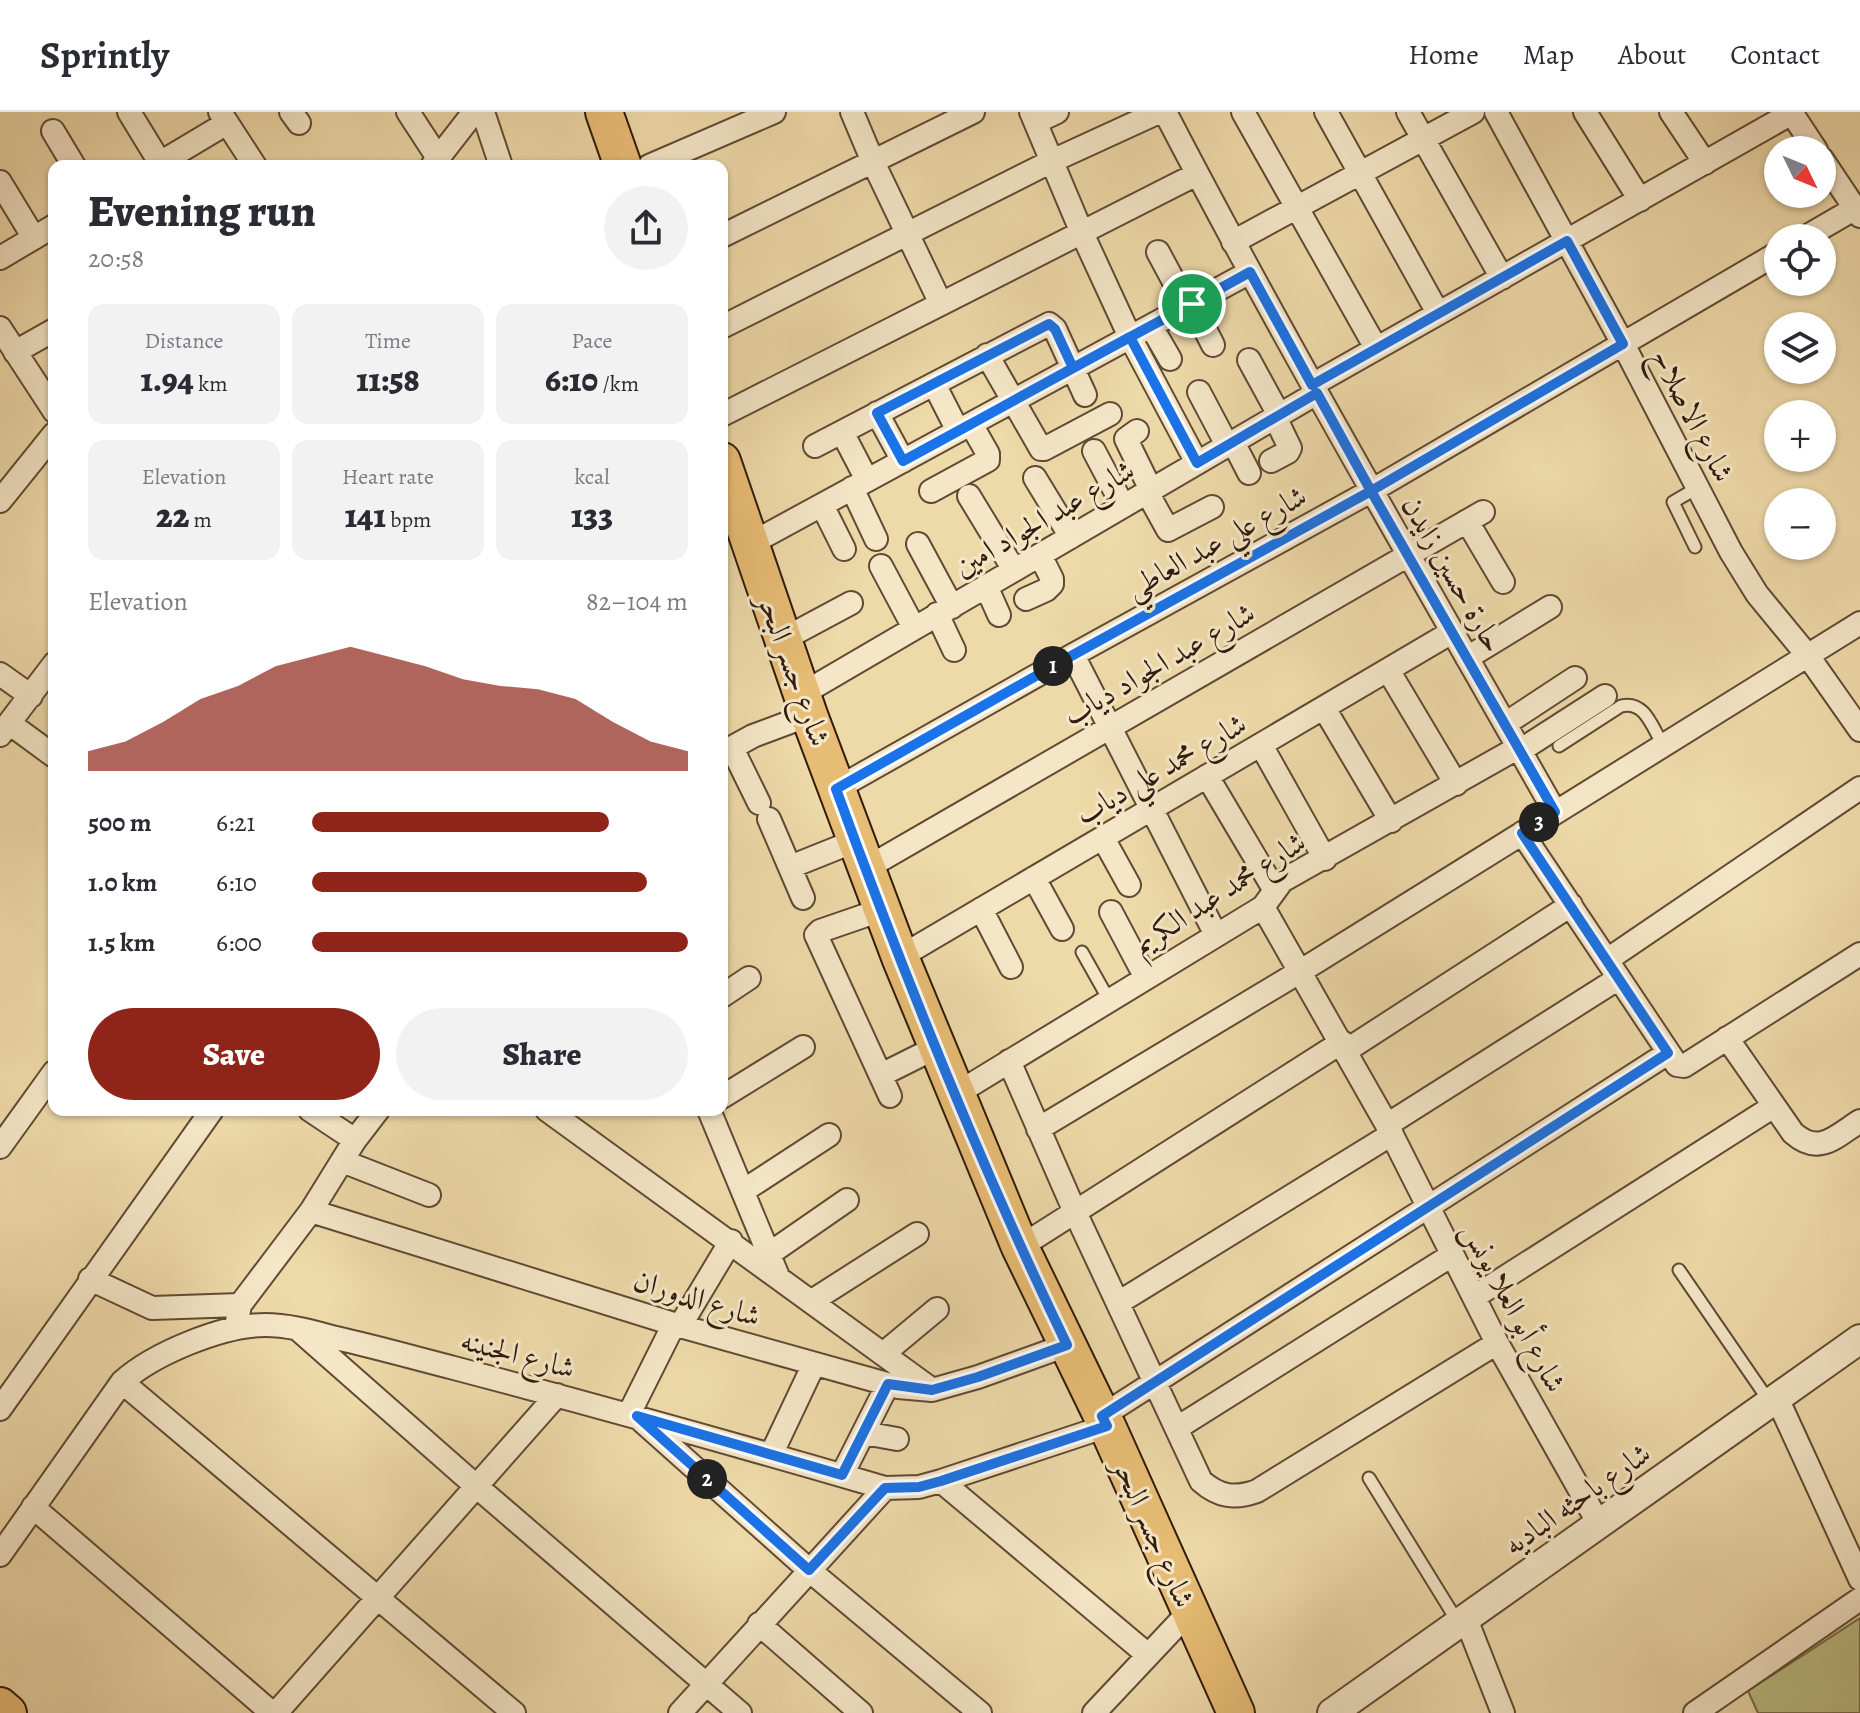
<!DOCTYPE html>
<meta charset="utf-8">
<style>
:root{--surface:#fff;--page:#f2f2f3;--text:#2b2b33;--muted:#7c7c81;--line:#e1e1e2;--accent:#8f2418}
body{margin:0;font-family:Alegreya,Amiri,serif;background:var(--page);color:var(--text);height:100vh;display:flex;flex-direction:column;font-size:30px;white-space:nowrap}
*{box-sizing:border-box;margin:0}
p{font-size:26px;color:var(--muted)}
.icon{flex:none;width:44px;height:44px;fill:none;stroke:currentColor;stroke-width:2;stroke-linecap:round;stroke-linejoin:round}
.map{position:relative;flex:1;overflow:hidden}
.panel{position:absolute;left:48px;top:48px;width:680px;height:956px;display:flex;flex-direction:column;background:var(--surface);border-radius:16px;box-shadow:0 2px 6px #0004}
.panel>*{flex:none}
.needle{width:52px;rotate:133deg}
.fabs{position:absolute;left:1764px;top:24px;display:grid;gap:16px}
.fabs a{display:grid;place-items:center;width:72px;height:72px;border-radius:50%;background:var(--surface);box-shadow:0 2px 6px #0004;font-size:40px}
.pin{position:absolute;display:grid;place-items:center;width:68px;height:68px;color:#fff;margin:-34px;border:4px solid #fff;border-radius:50%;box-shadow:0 2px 8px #0007}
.km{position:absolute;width:40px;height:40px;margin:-20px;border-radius:50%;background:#222;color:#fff;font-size:22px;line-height:40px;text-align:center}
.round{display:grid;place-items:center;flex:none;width:84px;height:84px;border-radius:42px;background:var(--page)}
.headline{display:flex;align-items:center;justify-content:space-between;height:136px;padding:0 40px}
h1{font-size:44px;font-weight:800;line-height:60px}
.stats{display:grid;grid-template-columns:repeat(3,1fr);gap:12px;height:136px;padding:8px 40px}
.stats div{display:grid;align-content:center;border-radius:16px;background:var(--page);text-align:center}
.stats b{font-size:34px;font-weight:800}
.stats small{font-size:22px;font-weight:400}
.stats p{font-size:22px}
.chart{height:224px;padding:16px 40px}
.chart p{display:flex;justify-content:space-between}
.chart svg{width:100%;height:144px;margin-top:8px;fill:var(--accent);opacity:.7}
.action{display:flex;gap:16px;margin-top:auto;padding:16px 40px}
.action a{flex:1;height:92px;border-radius:48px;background:var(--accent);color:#fff;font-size:32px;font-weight:800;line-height:92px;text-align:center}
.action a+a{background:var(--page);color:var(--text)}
ul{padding:0 40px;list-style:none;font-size:26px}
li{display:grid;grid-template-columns:128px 96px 1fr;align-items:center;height:60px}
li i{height:20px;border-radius:10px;background:var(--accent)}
header{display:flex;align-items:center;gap:48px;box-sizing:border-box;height:112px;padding:0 40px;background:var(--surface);border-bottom:2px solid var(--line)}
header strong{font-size:38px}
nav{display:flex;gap:44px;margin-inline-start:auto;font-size:28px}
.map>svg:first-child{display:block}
</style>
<header>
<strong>Sprintly</strong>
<nav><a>Home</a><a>Map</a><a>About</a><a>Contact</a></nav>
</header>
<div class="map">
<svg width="1860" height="1601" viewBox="0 0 1860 1601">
<rect width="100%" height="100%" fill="#eed9a9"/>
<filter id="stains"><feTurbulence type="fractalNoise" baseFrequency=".0025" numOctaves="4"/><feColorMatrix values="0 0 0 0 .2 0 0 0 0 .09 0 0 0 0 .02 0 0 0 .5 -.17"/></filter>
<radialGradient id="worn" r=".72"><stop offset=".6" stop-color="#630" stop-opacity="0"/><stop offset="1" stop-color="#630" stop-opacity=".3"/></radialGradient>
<path fill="#bdbe85" stroke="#766c49" stroke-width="2" d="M1860,1506V1601H1758L1748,1579Z"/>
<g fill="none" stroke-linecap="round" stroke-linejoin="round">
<defs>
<path id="service" d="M1695,435L1673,390L1697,376
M1559,634L1621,594C1645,588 1652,615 1663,633
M1082,840L1109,888
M1679,1158L1769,1289
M1369,1366L1459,1512"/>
<path id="minor" d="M129,0L162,54
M220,0L255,54
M291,0L299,11
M408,0L438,46
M483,0L501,54
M852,0L873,50L941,192
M1031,0L1082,121L1130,225L1197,351
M1165,0C1288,237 1423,467 1555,700
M1243,0L1376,236
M1326,0L1438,201
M1408,0L1502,166
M1496,0L1623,232L1731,440L1757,482L1808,544L1860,618
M1585,0L1640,88
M1671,0L1705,51
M1791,0L1816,38
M1036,10L1057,0
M53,19L74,54
M1822,47L1860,104
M155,54L227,11
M432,54L474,0
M649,54L774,0
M0,70L34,126
M722,124L973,0
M1804,126L1854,97
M1233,130L1473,0
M1158,140L1187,194
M0,146L54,114
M1192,192L1213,233
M1151,214L1170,247
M722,215L1052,49L1159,0
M0,216L54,299
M15,240L54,218
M987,243L1041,337H1044L1110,302
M1249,248L1279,303
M934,272L958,319
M1312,273L1792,1
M1199,280L1227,333
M877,301L903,349
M722,303L1197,62
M1137,319L1126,327L1151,378
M842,320L867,368
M1233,330L1249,361
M815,334L1049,212L1055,217L1085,283
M1094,339L1123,394
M1271,349L1288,340L1290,336L1275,305
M1035,366L1071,425
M852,376L876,427
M931,379L988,348V342L971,312
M1147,380L1168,418L1212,395
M969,384L1014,458
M0,389L54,322
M822,393L844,437
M1467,409L1503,470
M750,432L1250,160
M918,432L952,495
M881,454L914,516
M986,474L999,503
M1026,487L1046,478L1052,472V467L1040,443
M937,502L954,538
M782,528L851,491
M1073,543L1216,823
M1467,546L1550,495
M1388,558L1456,672
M0,562L31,584
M802,582L1317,281
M1324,596L1391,709
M9,611L54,644
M1505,612L1575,566
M0,623L54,552
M1261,633L1325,747
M732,636L759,691
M1521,638L1605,584
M722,641L753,624L809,603
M1207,664L1274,777
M836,677L1073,543L1371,379L1778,141
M769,707L803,786
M1522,721L1677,953L1684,954L1860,842
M1103,726L1129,773
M790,755L855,729
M865,757L1483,400
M1034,766L1062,817
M1263,795L1387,1013L1497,1231L1599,1412
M981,797L1011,855
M881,798L820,819L816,823L890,984
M1111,800L1146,866
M900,845L1452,520
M1607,848L1860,676
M722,884L749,866
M1727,926L1793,1021C1819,1044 1835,1025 1860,1009
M1347,938L1571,793
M1009,949L1075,1100L1201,1369C1219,1385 1235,1387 1257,1379L1497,1231
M881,963L937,935
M956,982L1263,795L1282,769L1519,635
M722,985L803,935
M310,998L355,1028
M547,998L931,1277
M709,998L777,1162
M1387,1013L1619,866
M1038,1017L1301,859L1860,511
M0,1035L54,960
M342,1049L429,1083
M743,1079L829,1023
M311,1099L680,1214L898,1275L932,1278L978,1265L1067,1233
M1020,1135L1342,930
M769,1142L847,1088
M90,1167L152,1196L240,1193
M1474,1185L1774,994
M812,1189L917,1122
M1118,1191L1392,1022
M680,1214L731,1129
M236,1215L240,1193L311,1099L355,1028L378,998
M300,1219L476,1374L740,1601
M883,1242L937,1197
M122,1270L514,1601
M1777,1286L1860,1467
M0,1297L212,998
M629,1302L674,1212
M1102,1304L1668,941
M642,1309L809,1458L980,1601
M1177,1316L1452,1143
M864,1321L897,1327
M771,1343L814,1252
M842,1363L888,1272
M941,1369L1148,1543
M33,1395L272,1601
M0,1443L122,1270C153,1242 222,1213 265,1213C289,1213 313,1220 336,1226C376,1235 415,1246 454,1256C598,1294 741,1334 885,1376L919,1375L941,1369L1107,1314
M1466,1507L1503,1601
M759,1512L861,1601
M276,1601L557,1283
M680,1601L885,1376
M1094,1601L1189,1500
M1695,1601L1860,1487"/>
<path id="tertiary" d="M1332,1601L1860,1227"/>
<path id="primary" d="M604,0L623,54
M722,349L809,603L900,845L1020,1135L1107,1314L1236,1601
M0,1594L8,1601"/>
</defs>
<use href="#service" stroke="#604a34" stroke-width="15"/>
<use href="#minor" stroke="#604a34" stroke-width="26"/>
<use href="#tertiary" stroke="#604a34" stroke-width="32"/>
<use href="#primary" stroke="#301b0d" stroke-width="40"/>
<use href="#service" stroke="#f4e6c7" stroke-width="11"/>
<use href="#minor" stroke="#f4e6c7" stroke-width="22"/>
<use href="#tertiary" stroke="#f4e6c7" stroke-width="28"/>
<use href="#primary" stroke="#e7bc74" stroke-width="36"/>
</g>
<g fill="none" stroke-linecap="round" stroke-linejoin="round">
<defs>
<path id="route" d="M1192,192C1118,231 1044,272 971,312L903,349L877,301L1049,212L1055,217L1073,256L1130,225L1197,351L1317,281L1371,379L1073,543L836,677C905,866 980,1053 1067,1233L978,1265L932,1278L888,1272L842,1363L637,1304L809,1458L885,1376L919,1375L941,1369L1107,1314L1102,1304L1668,941L1522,721L1555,700L1371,379L1623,232L1567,129L1312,273L1250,160L1192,192"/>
</defs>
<use href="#route" stroke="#fff" stroke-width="16"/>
<use href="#route" stroke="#1a73e8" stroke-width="10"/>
</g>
<g text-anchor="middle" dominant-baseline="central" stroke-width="6" stroke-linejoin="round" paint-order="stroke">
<g font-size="30" fill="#301b0d" stroke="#f4e6c7">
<text transform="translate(1693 303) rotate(63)">شارع الاصلاح</text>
<text transform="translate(1044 406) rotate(-30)">شارع عبد الجواد امين</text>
<text transform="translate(1216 430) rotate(-29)">شارع علي عبد العاطي</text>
<text transform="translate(1453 462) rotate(60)">حارة حسين زايدن</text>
<text transform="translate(1159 552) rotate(-30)">شارع عبد الجواد دياب</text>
<text transform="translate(794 558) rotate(70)">شارع جسر البحر</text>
<text transform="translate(1161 657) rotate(-30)">شارع محمد علي دياب</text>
<text transform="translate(1219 781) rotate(-33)">شارع محمد عبد الكريم</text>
<text transform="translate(697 1186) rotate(17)">شارع الدوران</text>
<text transform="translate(1514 1195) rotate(62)">شارع أبو العلا يونس</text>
<text transform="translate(518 1242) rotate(15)">شارع الجنينه</text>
<text transform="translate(1577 1387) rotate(-35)">شارع باحثه الباديه</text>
<text transform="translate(1154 1421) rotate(66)">شارع جسر البحر</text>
</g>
</g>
<rect width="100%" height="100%" filter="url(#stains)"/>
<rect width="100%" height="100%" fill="url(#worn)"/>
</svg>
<div class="fabs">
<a><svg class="needle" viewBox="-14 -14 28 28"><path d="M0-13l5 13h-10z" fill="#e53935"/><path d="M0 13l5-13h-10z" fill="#7c7c81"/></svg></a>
<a><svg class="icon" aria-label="locate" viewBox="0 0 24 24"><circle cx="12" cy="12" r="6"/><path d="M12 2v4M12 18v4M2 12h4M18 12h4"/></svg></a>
<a><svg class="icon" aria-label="layers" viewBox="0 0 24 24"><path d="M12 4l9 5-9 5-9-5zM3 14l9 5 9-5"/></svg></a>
<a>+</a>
<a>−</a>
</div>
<div class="pin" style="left:1192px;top:192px;background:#1e9e55"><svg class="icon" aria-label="arrive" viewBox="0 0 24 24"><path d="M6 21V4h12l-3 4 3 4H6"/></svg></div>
<b class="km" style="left:1053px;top:554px">1</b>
<b class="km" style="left:707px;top:1367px">2</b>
<b class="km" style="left:1539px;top:710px">3</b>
<section class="panel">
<div class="headline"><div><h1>Evening run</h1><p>20:58</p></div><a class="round"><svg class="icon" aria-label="share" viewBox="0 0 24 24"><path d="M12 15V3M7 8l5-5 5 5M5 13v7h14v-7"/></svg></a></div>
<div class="stats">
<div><p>Distance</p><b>1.94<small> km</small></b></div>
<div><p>Time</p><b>11:58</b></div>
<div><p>Pace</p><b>6:10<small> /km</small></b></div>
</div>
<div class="stats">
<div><p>Elevation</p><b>22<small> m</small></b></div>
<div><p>Heart rate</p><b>141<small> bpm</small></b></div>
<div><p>kcal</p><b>133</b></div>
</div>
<div class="chart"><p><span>Elevation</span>82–104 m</p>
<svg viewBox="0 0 160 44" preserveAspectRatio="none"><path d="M0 44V38L10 35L20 29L30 22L40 18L50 12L60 9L70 6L80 9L90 12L100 16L110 18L120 19L130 22L140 29L150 35L160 38V44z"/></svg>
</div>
<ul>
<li><b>500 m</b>6:21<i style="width:79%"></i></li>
<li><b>1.0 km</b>6:10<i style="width:89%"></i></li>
<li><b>1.5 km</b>6:00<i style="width:100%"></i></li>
</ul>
<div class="action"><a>Save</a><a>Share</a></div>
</section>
</div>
